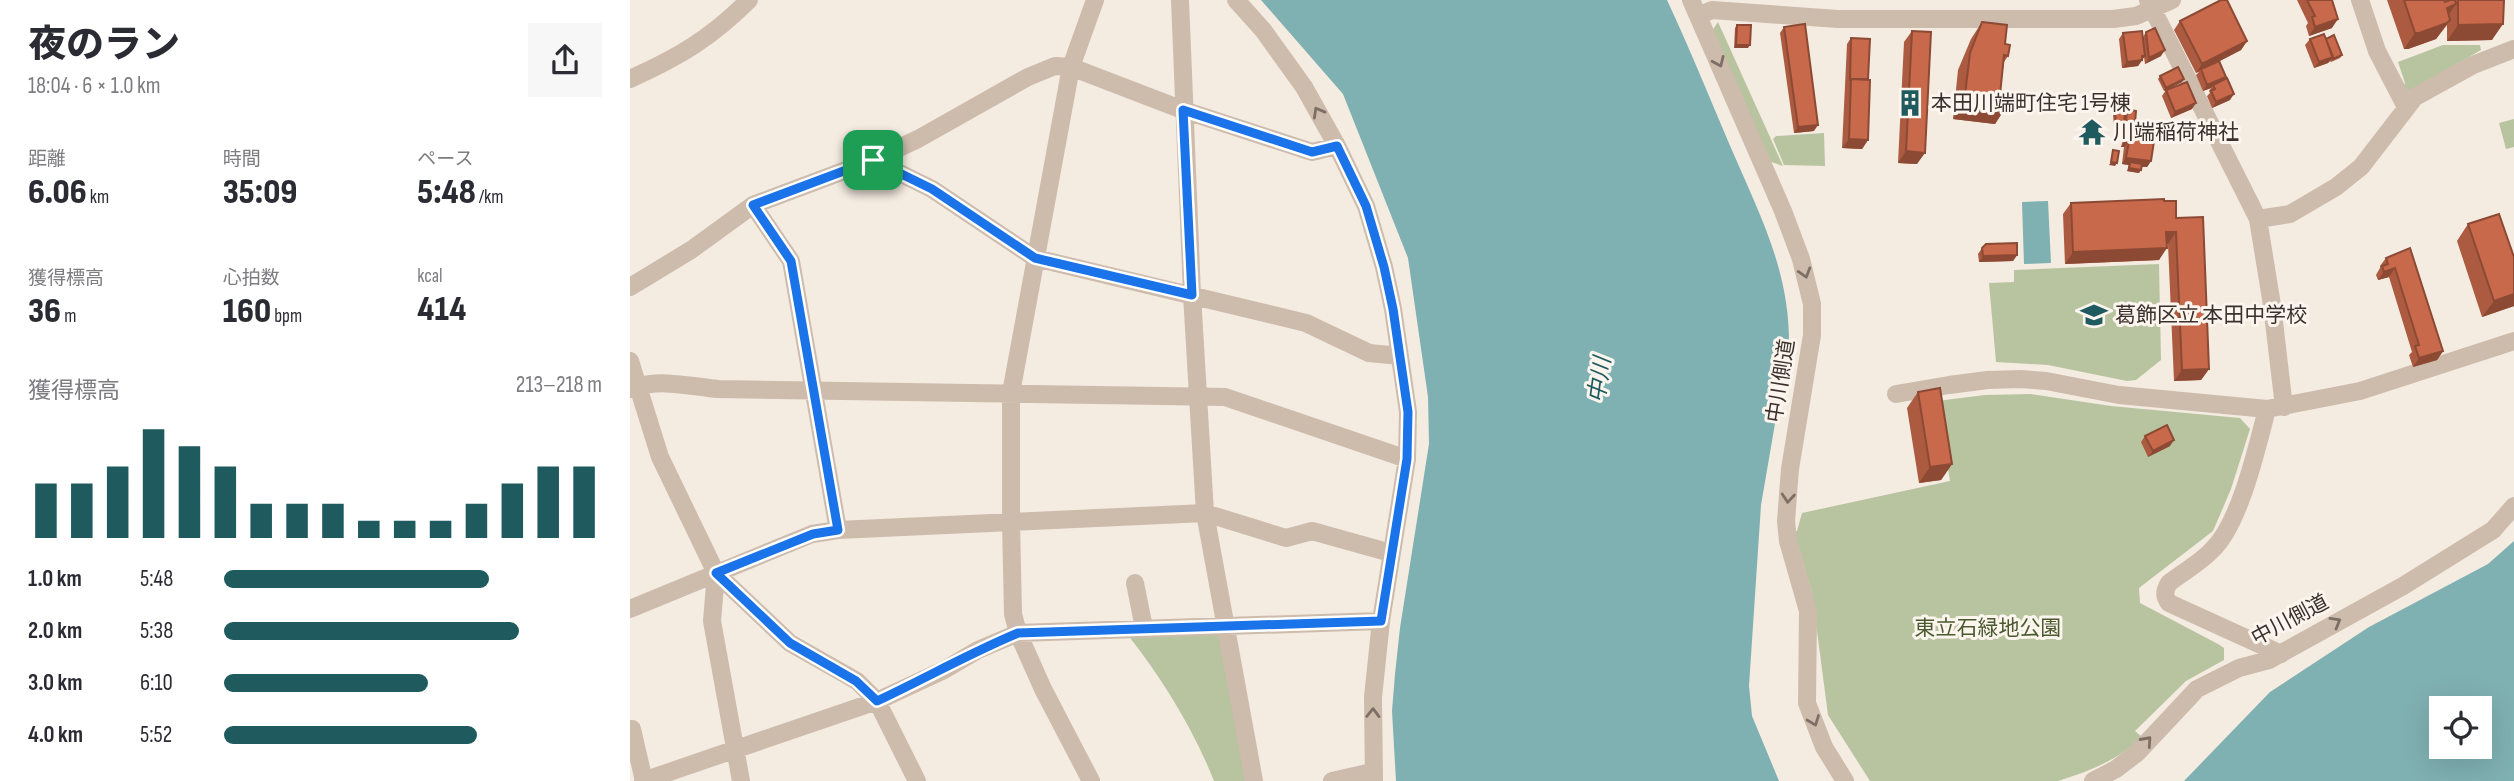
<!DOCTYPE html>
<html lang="ja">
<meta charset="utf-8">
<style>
:root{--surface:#fff;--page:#f7f7f7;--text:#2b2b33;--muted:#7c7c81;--accent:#1f5a5e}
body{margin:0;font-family:"Sofia Sans Condensed","Noto Sans JP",sans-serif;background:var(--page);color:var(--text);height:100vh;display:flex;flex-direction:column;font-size:26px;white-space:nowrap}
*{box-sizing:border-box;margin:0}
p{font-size:23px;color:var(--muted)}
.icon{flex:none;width:38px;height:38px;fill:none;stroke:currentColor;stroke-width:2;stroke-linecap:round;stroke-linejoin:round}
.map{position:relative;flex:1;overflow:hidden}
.side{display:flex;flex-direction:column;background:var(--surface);width:630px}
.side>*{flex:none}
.tools{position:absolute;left:1799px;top:696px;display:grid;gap:14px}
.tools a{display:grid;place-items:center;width:63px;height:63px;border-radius:0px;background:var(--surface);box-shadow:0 7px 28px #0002;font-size:35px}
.pin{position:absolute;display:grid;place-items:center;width:60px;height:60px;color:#fff;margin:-30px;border-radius:14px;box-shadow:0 4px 10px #0006}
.round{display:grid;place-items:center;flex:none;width:74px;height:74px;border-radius:0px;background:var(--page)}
.summary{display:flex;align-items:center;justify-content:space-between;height:119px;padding:0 28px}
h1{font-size:38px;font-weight:800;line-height:52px}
.figures{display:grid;grid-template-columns:repeat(3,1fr);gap:10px;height:119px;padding:7px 28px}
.figures div{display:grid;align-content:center}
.figures b{font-size:35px;font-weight:800}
.figures small{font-size:19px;font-weight:400}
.figures p{font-size:19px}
.chart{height:196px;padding:14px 28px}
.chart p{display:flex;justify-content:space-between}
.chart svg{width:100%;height:126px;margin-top:7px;stroke:var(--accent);stroke-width:6}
ul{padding:0 28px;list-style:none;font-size:23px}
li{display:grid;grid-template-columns:112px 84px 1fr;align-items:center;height:52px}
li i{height:18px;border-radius:9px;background:var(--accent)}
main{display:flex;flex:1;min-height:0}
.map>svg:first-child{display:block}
</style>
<main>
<section class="side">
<div class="summary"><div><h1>夜のラン</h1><p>18:04 · 6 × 1.0 km</p></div><a class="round"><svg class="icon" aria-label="share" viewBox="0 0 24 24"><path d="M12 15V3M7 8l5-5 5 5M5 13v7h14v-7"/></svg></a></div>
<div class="figures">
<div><p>距離</p><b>6.06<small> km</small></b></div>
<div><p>時間</p><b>35:09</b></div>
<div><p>ペース</p><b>5:48<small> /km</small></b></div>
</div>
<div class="figures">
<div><p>獲得標高</p><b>36<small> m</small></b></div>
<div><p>心拍数</p><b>160<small> bpm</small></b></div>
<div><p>kcal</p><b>414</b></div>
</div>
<div class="chart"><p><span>獲得標高</span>213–218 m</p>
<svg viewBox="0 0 160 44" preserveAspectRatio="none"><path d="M5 44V25M15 44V25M25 44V19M35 44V6M45 44V12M55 44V19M65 44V32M75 44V32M85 44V32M95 44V38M105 44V38M115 44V38M125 44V32M135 44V25M145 44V19M155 44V19"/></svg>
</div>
<ul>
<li><b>1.0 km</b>5:48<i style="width:70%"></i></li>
<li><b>2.0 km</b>5:38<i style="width:78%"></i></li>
<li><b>3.0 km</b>6:10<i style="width:54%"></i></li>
<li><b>4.0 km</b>5:52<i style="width:67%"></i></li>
</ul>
</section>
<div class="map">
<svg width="1884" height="781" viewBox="0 0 1884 781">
<rect width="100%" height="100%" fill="#f4ebe1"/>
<path fill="#b8c4a0" d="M1088,22L1153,166L1136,160L1082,31Z
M1813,45H1850L1851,50L1783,89L1778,91L1773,87L1775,83L1768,62Z
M1884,119V147L1876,149L1869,123Z
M1194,133L1195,166L1154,165L1143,139L1146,136Z
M1529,264L1531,360L1506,380L1497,381L1418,365L1366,362L1359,283L1384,282V270Z
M1401,394L1481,406L1610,418L1620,429L1601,489L1583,531L1509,588L1510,603L1588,644L1594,648V660L1556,681L1505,731L1512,737C1488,760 1460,771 1428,781H1240L1198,715L1182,593L1164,531H1167L1172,513L1320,481L1307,401L1355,395Z
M590,631L617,781H584C563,728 533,680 498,635Z"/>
<path fill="#7fb0b2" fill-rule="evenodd" d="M631,0H1037C1060,49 1080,99 1101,148C1129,213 1159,269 1159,342L1131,505L1119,686L1122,716L1149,781H766L762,711L765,674L770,628L799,444L798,397L778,258L713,94Z
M1418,201L1421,263L1394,264L1392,202Z
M1884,541V781H1554L1640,692L1739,627L1858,564ZM1811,709H1850V747H1811Z"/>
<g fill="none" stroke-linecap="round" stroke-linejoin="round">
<path stroke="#cdbbac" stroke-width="18" d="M550,0L562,295L575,513L624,781
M606,0L633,30L674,87L707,146L736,206L754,267L763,309L778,412L777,459L751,621L743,697L744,781
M1061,0L1153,211L1171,259L1182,304V335L1160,469L1156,521L1158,541L1178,611L1177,703L1194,747L1215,781
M1518,0L1628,219L1642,305L1654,407
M1730,0L1747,51L1776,107
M1068,16L1082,10L1208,19H1483L1506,16L1542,0
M0,79C49,57 81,38 119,0
M243,160L302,189L405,258L676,323L739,353L770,356
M123,205L161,261L208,530
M1628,219L1660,214L1706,187L1731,167L1785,97L1843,65L1884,49
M0,287L61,250L123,205L243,160L288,139L398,77L425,66L441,67L553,110L682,152L707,146
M0,361L30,457L86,573L82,621L111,781
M0,389C29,378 59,386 88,389L595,397L777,459
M1266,394L1319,385L1358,380L1390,379L1416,381L1489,395L1637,409L1730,391L1884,341
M1637,409C1627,447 1610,524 1582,550C1570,563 1553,572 1539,583C1534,591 1534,596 1539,603L1651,654
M86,573L160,643L227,681L247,701L287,781
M505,583L514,628
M0,609L182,534L208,530L575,513L656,538L682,531L761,553
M2,729L14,781
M13,781L247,701L314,670L348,650L388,633L751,621
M461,781L413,689L388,633L383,614L381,522V393L441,67L465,0
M702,781L742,772
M1463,781L1486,769L1507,753L1567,689L1609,668L1639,660L1773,586L1863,530L1884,506"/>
</g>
<path fill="#ac5a40" d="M1667,0H1702V28L1679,36L1676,26L1678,23Z
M1757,0H1874L1862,40L1817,41V25L1806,39L1778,49H1774Z
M1550,21L1617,41L1611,50L1589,61L1596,77L1595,79L1600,100L1582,108L1577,96L1580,93L1579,91L1581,88L1573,91L1566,75L1569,72L1566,73L1544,30Z
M1352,22L1375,44L1378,56L1374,62L1370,95L1376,107L1365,124L1323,119L1328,70L1341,39Z
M1107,25L1118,48H1104L1105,28Z
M1154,27L1184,131L1164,133L1150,33Z
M1282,31L1287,164L1268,163L1274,42Z
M1516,32L1531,56L1515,64L1514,57L1508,66L1492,68L1489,39L1493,33L1513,37Z
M1221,38L1238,79V140L1232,149L1212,148L1217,44Z
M1680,39L1712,55L1710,58L1701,62L1700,61L1698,63L1684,68L1675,45Z
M1530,76L1552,82L1534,91L1528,79Z
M1536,90L1562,109L1541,118L1532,96Z
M1497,109L1503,125L1521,161L1517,167H1511L1509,173L1497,171L1499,165L1492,164L1494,147H1491L1496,130L1500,125H1495L1493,127L1484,128L1483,114L1485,111L1495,118V112Z
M1534,201L1546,218L1579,369L1571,380L1544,381L1538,244H1537L1529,260L1435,264L1433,214L1441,203Z
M1838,224L1884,306L1852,317L1827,241Z
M1352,248L1387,255L1383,261L1349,262L1348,254Z
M1780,248L1813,351L1807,360L1783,367L1779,355L1782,352L1759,277L1748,280L1746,275L1750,268V266L1756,258Z
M1288,392L1322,464L1311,480L1289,483L1277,408Z
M1515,436L1540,446L1518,457L1511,442Z"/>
<path fill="#8c4a34" d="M1822,0H1826L1822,6L1826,4L1815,20L1805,24Z
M1708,19L1702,28L1679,36L1685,27Z
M1820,20L1806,39L1778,49H1774L1785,33Z
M1873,24L1862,40L1817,41L1828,25Z
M1617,41L1611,50L1571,71V69L1566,73L1572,64Z
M1106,45H1120L1118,48H1104Z
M1535,50L1531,56L1515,64L1519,58Z
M1512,56H1515L1508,66L1492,68L1497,62Z
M1703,57L1698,63L1684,68L1689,62Z
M1596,77L1592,83L1583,85L1581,88L1573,91L1577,85Z
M1554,79L1552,82L1534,91L1536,88Z
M1604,94L1600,100L1582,108L1586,102Z
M1334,103L1376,107L1365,124L1323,119Z
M1566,103L1562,109L1541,118L1545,112Z
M1496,122L1505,123L1503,126L1495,125L1493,127L1484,128L1486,125L1494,124Z
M1188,125L1184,131L1164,133L1168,127Z
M1219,139L1238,140L1232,149L1212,148Z
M1495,141H1499L1494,147H1491Z
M1276,151L1295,153L1287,164L1268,163Z
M1496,158L1521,161L1517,167L1500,165V162L1499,165L1492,164Z
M1481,162L1487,163L1485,166L1479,165Z
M1499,168L1511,170L1509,173L1497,171Z
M1536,232H1546L1538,244H1528Z
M1537,248L1529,260L1435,264L1443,252Z
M1387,255L1383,261L1349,262L1353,256Z
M1765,268L1759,277L1748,280L1754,272Z
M1884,294V306L1852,317L1864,301Z
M1813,351L1807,360L1783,367L1789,358Z
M1579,369L1571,380L1544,381L1552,370Z
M1544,440L1540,446L1518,457L1523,451Z
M1322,464L1311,480L1289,483L1300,467Z"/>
<path fill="#c8694b" stroke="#8c4a34" stroke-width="2" d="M1591,0H1597L1617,41L1572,64L1550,21Z
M1677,0H1702L1708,19L1685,27L1682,17L1685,16Z
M1774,0H1814L1815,2L1820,0H1825L1826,4L1817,8L1820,20L1817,23L1789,33H1785Z
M1828,0H1874L1873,24L1828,25Z
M1352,22L1377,25L1375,44L1380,45L1378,56L1374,55L1370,95L1377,96L1376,107L1334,103L1340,53Z
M1175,24L1188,125L1168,127L1154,27Z
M1107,25H1121L1120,45H1106Z
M1525,28L1535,50L1519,58L1516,32Z
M1282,31L1301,32L1295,153L1276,151Z
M1512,31L1515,56H1512V60L1497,62L1493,33Z
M1694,34L1703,57L1689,62L1680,39Z
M1704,35L1712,55L1703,59L1696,39Z
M1221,38L1240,39L1238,79H1221V80H1220Z
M1589,61L1596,77L1577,85L1571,69Z
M1548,67L1554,79L1536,88L1530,76Z
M1597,78L1604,94L1586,102L1581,91L1585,89L1583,85Z
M1221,79L1240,80L1238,140L1219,139Z
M1557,82L1566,103L1545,112L1536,90Z
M1497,109L1506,111L1505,123L1496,122Z
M1494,110L1495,124L1486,125L1485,111Z
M1500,124L1526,128L1521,161L1496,158L1499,141H1495Z
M1483,150L1489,151L1487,163L1481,162Z
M1500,162L1512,164L1511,170L1499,168Z
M1534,199V201H1546V218L1573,217L1579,369L1552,370L1546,232H1536L1537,248L1443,252L1441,203Z
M1869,214L1884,257V294L1864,301L1838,224Z
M1387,243V255L1353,256L1352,248L1356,244Z
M1780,248L1813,351L1789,358L1785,346L1789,345L1765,268L1754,272L1752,266L1758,264L1756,258Z
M1310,388L1322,464L1300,467L1288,392Z
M1537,425L1544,440L1523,451L1515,436Z"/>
<defs><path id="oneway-chevron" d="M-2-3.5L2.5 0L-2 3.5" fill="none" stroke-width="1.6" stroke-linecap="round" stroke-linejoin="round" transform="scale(1.75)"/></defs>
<g stroke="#7d6f65">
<use href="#oneway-chevron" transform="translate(1089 62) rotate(66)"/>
<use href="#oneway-chevron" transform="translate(688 112) rotate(-119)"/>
<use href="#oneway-chevron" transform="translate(1175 273) rotate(73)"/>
<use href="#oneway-chevron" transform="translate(1158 498) rotate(95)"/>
<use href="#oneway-chevron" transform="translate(1706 622) rotate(-30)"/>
<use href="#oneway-chevron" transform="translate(743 713) rotate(-89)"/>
<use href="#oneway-chevron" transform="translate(1184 721) rotate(69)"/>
<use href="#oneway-chevron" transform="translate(1517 741) rotate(-48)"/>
</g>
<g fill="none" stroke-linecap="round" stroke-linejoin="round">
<defs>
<path id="route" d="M553,110L682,152L707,146L736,206L754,267L763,309L778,412L777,459L751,621L388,633C340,653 294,679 247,701L226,681L160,643L86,573L183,534L208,530L161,261L123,205L243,160L302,189L405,258L562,295Z"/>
</defs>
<use href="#route" stroke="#fff" stroke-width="14"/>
<use href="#route" stroke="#1a73e8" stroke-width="9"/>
</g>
<defs>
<symbol id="building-bare" viewBox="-9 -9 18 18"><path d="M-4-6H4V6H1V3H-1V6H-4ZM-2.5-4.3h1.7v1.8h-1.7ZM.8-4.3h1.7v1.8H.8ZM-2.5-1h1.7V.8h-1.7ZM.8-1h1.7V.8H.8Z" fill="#1f5a5e" stroke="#fbf5ee" stroke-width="2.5" paint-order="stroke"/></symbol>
<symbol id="temple-bare" viewBox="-9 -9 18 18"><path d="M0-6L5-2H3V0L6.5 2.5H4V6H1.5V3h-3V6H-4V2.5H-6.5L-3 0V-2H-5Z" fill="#1f5a5e" stroke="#fbf5ee" stroke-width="2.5" paint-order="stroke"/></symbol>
<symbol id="school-bare" viewBox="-9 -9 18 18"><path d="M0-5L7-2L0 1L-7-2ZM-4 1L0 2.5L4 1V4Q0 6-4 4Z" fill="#1f5a5e" stroke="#fbf5ee" stroke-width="2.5" paint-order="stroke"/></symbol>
</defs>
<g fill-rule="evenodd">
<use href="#building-bare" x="1261" y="84" width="38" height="38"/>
<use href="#temple-bare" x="1443" y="113" width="38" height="38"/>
<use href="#school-bare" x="1445" y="296" width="38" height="38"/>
</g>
<g text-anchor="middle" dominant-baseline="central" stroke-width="6" stroke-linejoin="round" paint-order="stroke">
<g font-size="21" fill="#3b302b" stroke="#fbf5ee" text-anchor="start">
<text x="1301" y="103">本田川端町住宅 1号棟</text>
<text x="1483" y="132">川端稲荷神社</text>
<text x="1485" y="315">葛飾区立 本田中学校</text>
</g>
<g font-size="21" fill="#3b302b" stroke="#fbf5ee">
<text transform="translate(1151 381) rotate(-81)">中川側道</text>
<text transform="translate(1660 620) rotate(-28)">中川側道</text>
</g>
<g font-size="21" fill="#4a5a2e" stroke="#fbf5ee">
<text x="1358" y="628">東立石緑地公園</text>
</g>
<g font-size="23" font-style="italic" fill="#1f5a5e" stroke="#fbf5ee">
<text transform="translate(970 380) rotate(-82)">中川</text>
</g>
</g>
</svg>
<div class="tools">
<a><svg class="icon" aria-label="locate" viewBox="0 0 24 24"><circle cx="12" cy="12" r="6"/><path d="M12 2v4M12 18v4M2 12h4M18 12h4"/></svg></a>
</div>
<div class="pin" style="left:243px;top:160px;background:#1e9e55"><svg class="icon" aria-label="arrive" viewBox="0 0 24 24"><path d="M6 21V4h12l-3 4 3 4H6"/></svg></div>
</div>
</main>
